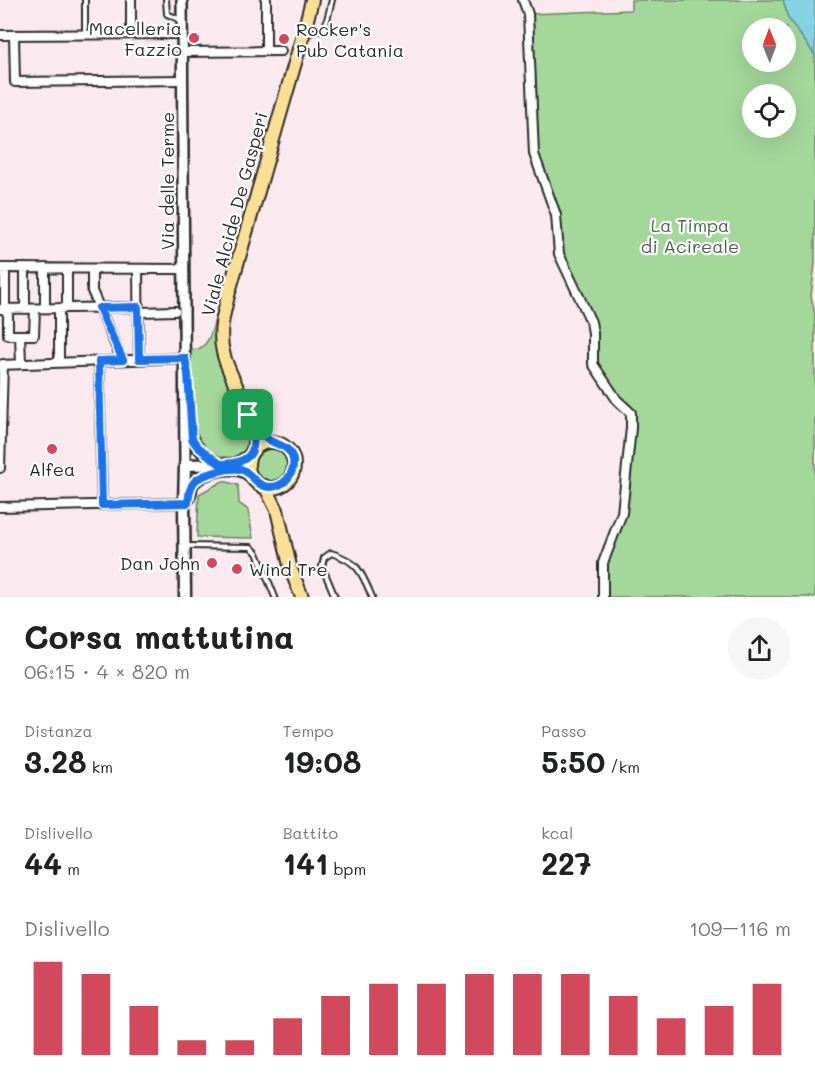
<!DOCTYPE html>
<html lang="it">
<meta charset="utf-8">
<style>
:root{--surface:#fff;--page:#f6f6f6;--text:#202124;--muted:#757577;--accent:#d1495b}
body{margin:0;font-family:Mali,sans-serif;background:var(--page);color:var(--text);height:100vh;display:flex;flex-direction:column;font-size:22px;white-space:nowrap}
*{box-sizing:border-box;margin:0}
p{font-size:20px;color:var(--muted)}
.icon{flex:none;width:33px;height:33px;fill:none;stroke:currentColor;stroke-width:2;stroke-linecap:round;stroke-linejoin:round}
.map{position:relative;height:597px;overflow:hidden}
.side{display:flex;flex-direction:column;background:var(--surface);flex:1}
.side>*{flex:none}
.needle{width:39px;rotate:359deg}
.buttons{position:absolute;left:742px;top:18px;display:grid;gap:12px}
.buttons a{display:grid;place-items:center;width:54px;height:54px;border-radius:50%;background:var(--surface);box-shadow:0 6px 24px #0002;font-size:30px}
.pin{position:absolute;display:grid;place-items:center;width:51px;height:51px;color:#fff;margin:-26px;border-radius:12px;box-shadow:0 3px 9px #0006}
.round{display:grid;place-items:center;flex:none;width:63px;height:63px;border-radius:32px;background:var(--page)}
.overview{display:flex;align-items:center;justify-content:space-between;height:102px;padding:0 24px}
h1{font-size:33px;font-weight:700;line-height:45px}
.metrics{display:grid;grid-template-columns:repeat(3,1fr);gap:9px;height:102px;padding:6px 24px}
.metrics div{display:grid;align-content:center}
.metrics b{font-size:30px;font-weight:700}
.metrics small{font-size:16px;font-weight:400}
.metrics p{font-size:16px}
.chart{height:168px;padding:12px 24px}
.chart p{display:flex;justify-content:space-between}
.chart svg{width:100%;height:108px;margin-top:6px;stroke:var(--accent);stroke-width:6}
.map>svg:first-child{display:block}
</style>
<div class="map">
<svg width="815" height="597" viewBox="0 0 815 597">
<rect width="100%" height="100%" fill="#fae9ee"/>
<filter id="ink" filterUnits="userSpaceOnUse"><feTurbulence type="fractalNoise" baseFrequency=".0167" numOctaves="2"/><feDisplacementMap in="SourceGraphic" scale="12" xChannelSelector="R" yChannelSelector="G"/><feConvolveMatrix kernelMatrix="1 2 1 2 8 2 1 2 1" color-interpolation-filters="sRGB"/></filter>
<g filter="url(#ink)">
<path fill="#a4d89b" stroke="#688263" stroke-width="1.5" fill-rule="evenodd" d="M631,0H783L788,18L815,55V263L811,296L815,314V597H606L607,564L625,513L629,406L616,393L596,362L597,332L562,253L537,155L532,51L534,49V45L532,44L530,14L631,10ZM753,28H786V62H753ZM753,94H786V128H753Z
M218,307L216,326L224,370L252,435L248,451C237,458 227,465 214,457C208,453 201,447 197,441C188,427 191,368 191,349C210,354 214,321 218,307Z
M252 465a19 19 0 1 1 38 0a19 19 0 1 1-38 0Z
M223,481L238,485L239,503L248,510L253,538L197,537L199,494Z"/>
<path fill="#86d3e5" stroke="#62909b" stroke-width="1.5" d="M783,0H815V55L788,18Z"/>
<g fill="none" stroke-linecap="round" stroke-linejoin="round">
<defs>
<path id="service" d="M85,0V34
M166,0L167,14L181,20
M307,34L325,28L332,0
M186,546L251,547L257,553L275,597
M335,597L322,566L324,558L331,553C358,561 362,573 372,597"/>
<path id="minor" d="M131,0V34
M266,0V51
M523,0L528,14L534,154L556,215L559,254L591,322L593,333V364L617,400L631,413V428L622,513L603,563V597
M0,35L182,34
M14,35L15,82L183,80
M182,52L281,51
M0,268L184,269
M5,268V309L8,315V335H20L21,364
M25,268V309
M45,268V308
M92,269V291L122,360
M138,269L139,359
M59,308V362
M67,308V269
M0,309L138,307L141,312L175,311
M20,335H34L35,309
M99,361L102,505
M0,365L185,358
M0,468L3,364
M0,507L187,503"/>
<path id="tertiary" d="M182,0L185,465
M190,429C191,445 207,457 220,464"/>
<path id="secondary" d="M185,465L236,464L249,456
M189,498L192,484C205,470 236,463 251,476
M185,597L184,503L185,465"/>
<path id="primary" d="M248 465a23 23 0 1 1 46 0a23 23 0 1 1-46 0Z
M253,450C261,421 229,381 223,352C218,332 224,312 229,292L303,35L312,0
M265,486L277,510L291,570L302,597"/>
</defs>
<use href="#service" stroke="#2b2b2b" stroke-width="8"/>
<use href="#minor" stroke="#2b2b2b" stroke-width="12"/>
<use href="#tertiary" stroke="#2b2b2b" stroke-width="14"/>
<use href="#secondary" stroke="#2b2b2b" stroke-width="15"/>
<use href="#primary" stroke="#2b2b2b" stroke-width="16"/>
<use href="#service" stroke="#fff" stroke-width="4"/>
<use href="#minor" stroke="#fff" stroke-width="8"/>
<use href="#tertiary" stroke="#fff" stroke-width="9"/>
<use href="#secondary" stroke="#fff" stroke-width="10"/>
<use href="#primary" stroke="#fbdf96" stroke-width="12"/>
</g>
</g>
<g fill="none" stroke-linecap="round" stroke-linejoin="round" filter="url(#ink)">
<defs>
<path id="route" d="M138,307L139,359L185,358L188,374L192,439L198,447L220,464C258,464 258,445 248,415C254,424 259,434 269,440C275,444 283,444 289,451C300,466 288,487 270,487C257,487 253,475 243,470C233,466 202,474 195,481C189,487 189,496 188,503L102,505L99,361L123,360L99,308Z"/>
</defs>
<use href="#route" stroke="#fff" stroke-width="12"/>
<use href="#route" stroke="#1a73e8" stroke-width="8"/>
</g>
<g fill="#d1495b" stroke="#fff" stroke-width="2">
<circle cx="194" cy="38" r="6"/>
<circle cx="284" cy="39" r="6"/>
<circle cx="52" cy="449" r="6"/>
<circle cx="212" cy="563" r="6"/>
<circle cx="237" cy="569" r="6"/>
</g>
<g text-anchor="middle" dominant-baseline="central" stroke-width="4.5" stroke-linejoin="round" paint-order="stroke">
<g font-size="18" fill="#2b2b2b" stroke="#fff" text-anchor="end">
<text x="182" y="28">Macelleria<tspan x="182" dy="21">Fazzio</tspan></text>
<text x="296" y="29" text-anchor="start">Rocker's<tspan x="296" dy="21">Pub Catania</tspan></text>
<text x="52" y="469" text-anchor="middle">Alfea</text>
<text x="200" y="563">Dan John</text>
<text x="249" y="569" text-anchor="start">Wind Tre</text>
</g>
<g font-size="18" fill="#2b2b2b" stroke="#fff">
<text transform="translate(167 181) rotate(-90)">Via delle Terme</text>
<text transform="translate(234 214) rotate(-75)">Viale Alcide De Gasperi</text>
</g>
<g font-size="18" fill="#4f5f4d" stroke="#fff">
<text x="690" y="225">La Timpa<tspan x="690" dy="21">di Acireale</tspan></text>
</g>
</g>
</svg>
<div class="buttons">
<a><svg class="needle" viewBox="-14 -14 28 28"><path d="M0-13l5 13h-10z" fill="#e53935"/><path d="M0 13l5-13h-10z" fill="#757577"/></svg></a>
<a><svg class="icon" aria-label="locate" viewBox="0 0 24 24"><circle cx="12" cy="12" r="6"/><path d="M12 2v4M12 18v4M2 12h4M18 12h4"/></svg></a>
</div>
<div class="pin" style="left:248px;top:415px;background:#1e9e55"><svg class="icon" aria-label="arrive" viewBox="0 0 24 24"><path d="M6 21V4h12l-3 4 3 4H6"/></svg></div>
</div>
<section class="side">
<div class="overview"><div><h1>Corsa mattutina</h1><p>06:15 · 4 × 820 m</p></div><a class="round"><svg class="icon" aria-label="share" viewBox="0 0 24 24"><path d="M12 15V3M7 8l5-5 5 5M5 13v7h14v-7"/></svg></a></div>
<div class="metrics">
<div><p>Distanza</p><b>3.28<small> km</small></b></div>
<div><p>Tempo</p><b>19:08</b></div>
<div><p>Passo</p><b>5:50<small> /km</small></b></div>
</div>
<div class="metrics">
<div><p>Dislivello</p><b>44<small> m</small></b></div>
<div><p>Battito</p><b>141<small> bpm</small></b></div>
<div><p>kcal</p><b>227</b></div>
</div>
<div class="chart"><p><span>Dislivello</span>109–116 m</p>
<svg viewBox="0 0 160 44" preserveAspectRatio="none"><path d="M5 44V6M15 44V11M25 44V24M35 44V38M45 44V38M55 44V29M65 44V20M75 44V15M85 44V15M95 44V11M105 44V11M115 44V11M125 44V20M135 44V29M145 44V24M155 44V15"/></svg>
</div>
</section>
